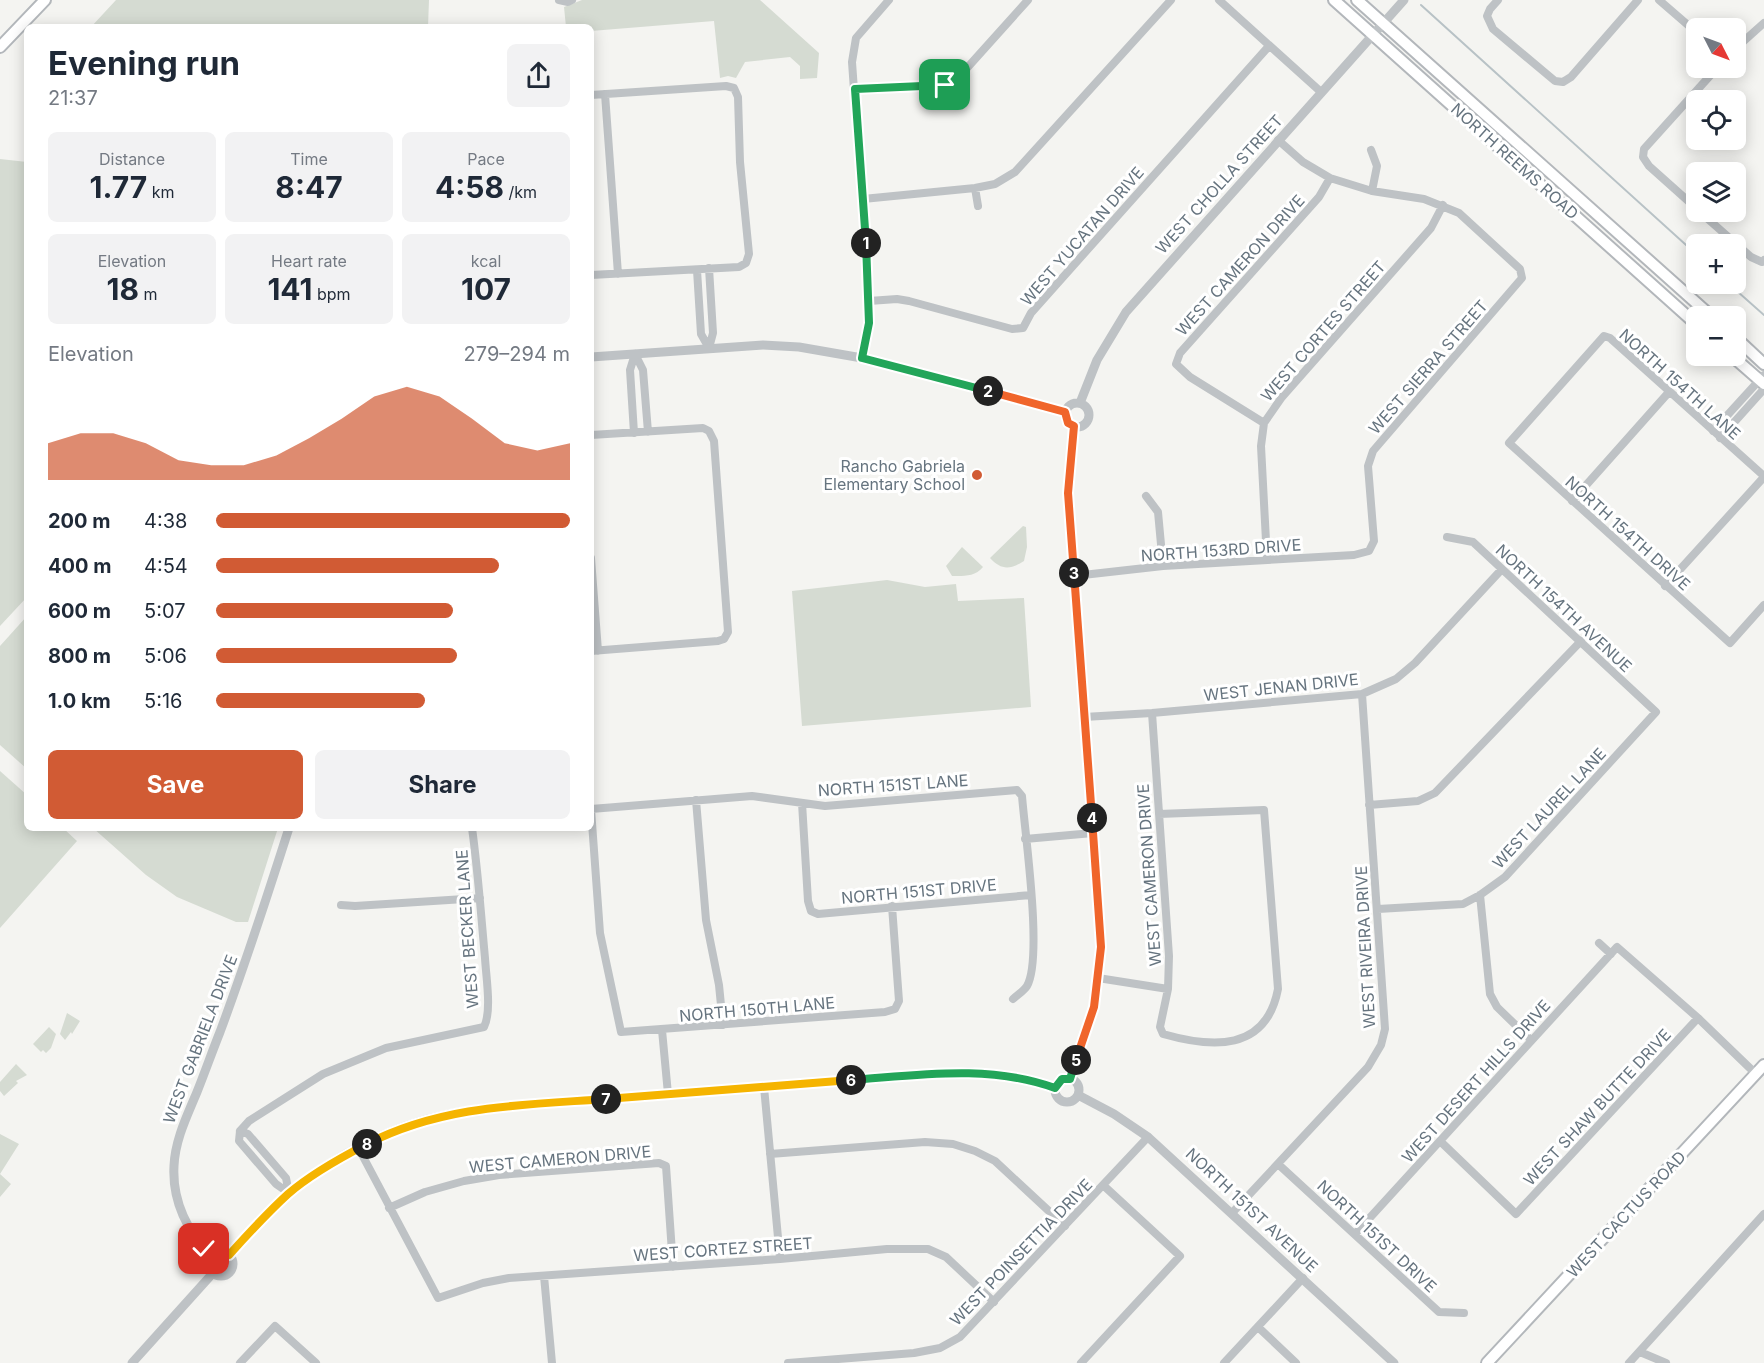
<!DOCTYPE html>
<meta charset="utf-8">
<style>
:root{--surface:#fff;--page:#f2f2f3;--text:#1f2937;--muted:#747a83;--accent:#d15b34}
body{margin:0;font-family:Inter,sans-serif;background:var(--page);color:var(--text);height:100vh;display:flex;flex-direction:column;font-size:22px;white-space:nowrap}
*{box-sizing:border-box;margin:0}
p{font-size:20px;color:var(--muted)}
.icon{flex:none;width:33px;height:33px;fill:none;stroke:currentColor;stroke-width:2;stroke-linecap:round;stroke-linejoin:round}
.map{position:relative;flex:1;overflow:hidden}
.drawer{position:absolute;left:24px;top:24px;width:570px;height:807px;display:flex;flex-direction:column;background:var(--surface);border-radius:9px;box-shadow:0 3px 15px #0003}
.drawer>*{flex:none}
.needle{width:39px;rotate:132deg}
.controls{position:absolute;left:1686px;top:18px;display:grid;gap:12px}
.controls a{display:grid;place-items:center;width:60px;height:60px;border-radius:9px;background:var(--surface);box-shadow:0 3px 15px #0003;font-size:30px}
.pin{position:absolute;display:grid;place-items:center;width:51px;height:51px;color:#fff;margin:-26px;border-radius:12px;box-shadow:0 3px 9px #0006}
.km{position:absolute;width:30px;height:30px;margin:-15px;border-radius:50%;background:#222;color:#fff;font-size:16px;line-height:30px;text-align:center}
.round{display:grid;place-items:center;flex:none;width:63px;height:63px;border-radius:9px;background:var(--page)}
.overview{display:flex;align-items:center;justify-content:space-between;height:102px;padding:0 24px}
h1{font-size:33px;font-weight:700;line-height:45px}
.stats{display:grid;grid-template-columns:repeat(3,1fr);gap:9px;height:102px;padding:6px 24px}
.stats div{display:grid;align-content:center;border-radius:9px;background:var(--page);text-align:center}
.stats b{font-size:30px;font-weight:700}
.stats small{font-size:16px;font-weight:400}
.stats p{font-size:16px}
.chart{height:168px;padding:12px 24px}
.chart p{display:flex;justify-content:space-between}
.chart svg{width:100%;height:108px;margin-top:6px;fill:var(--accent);opacity:.7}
.button{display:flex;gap:12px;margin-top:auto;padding:12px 24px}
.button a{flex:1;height:69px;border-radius:9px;background:var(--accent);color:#fff;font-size:24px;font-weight:700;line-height:69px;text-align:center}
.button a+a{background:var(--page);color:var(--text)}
ul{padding:0 24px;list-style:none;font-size:20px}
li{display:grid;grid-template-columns:96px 72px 1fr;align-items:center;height:45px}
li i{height:15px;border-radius:8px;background:var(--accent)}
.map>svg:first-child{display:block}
</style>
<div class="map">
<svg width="1764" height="1363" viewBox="0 0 1764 1363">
<rect width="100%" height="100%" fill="#f4f4f1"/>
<path fill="#d5dbd2" d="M116,0H429L428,27H91Z
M582,0H760L819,53L817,78L800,79V66L790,57L745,62L736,78L728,76L720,78L714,21L591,31V27H566L564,7Z
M0,159L27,162V597L0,626Z
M1023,526L1026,527L1027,547L1024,561C1010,570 1001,570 990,558Z
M962,547L983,567C975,577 963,576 952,576L946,566Z
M887,580L925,587L956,584L958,601L1024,598L1031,707L802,726L792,591Z
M27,616V769L0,745V646Z
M0,771L27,795V828H63L77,841L0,928Z
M93,828H278L248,922H236L177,897L146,875Z
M67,1013L80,1021L72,1034L71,1032L65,1040L60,1034Z
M49,1027L56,1034L51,1048L46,1053L43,1050L41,1052L33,1044Z
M16,1064L27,1075L16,1081L18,1083L4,1096L0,1091V1082Z
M0,1134L19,1144L0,1174L11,1184L0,1197Z"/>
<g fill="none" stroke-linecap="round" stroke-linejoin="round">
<path stroke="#b8c2c6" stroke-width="2" d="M1421,5L1696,254
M1729,284L1764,315"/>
<defs>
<path id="secondary" d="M1334,0L1696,324
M1357,0L1711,316
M0,47L45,0
M1736,338L1764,364
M1732,356L1764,384
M1487,1363L1764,1065"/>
</defs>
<use href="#secondary" stroke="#b3b7bb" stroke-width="14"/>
<path stroke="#bec2c5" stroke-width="8" d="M559,0L568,2L572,0
M1219,0L1321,92
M1498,0L1490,9L1487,16L1493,29L1555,81L1563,82L1571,77L1638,0
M1659,0L1696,32
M1736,48L1764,23
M855,89L945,85L958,78L1028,0
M605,94L618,274
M591,95L726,86L734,88L738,97L740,162L749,254L746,263L739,267L591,275
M1371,150L1377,166L1372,191
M975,188L978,206
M863,199L975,188L995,184L1015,172L1171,0
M1696,208L1649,166L1643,157L1644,149L1717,68
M1700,212L1751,257L1762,262L1764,260
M697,270L701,334L709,348
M869,301L897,299L909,301L1012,329L1023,328L1031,313L1269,46
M709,348L713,333L709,268
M635,354L643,370L648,432
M862,358L869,323V301L852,62L856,38L889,0
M1264,423L1190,377L1176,364L1180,353L1319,197L1330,178
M1713,431L1764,375
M634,433L630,370L635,354
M591,435L703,428L709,431L714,441L728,632L724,639L718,641L591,651
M1720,438L1764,389
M1764,476L1610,338L1604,336L1509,443L1730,643L1764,605
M1146,496L1158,512L1163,566
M1572,501L1669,392
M591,558L598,651
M1267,560L1261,446L1264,423L1282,397L1431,228L1443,205
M1074,576L1163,566L1354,555L1369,551L1374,541L1368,466L1373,451L1522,278L1520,269L1459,213L1424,199L1372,191L1330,178L1303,162L1278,140
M1665,586L1764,477
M1152,713L1169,956L1168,989L1160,1027L1163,1034C1212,1048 1266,1052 1278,989L1264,810L1159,814
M1084,717L1152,713L1362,694L1396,679L1415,663L1502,569
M696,800L706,920L719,985L723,1025
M802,803L808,901L811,911L818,914L1031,895
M1369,805L1418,801L1435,793L1581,641
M1025,839L1093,833
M1480,895L1490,994L1497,1007L1531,1040
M341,905L355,906L480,898
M892,906L899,1001L895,1009L885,1012L621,1032L600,933L591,809L752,796L825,806L1017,790L1022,796C1025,834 1043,958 1027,986C1024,991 1017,995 1013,999
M1378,909L1463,904L1480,895L1505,877L1656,712L1473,542L1447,537
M1599,943L1611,954
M1098,978L1168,989
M662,1030L668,1094
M764,1087L780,1259
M240,1131L249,1121L323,1074L386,1048L484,1027C492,1011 486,977 485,958C481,915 478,871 472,828
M240,1131L239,1141L276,1184L289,1193
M240,1131L248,1134L286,1178L289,1193
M1440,1141L1516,1214L1698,1018
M359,1149L438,1298L483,1283L509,1278L780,1259L887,1249H928L946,1257L994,1302
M770,1154L925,1142L953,1144L975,1151L995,1161L1065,1226
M1278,1164L1439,1312L1464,1313
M389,1208L425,1192L464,1181L499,1175L659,1163L666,1166L673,1267
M1232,1213L1368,1067L1381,1045L1385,1029L1362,694
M1355,1234L1617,947L1698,1018L1756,1074
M544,1276L552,1363
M1258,1327L1296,1363
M1640,1352L1666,1363
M240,1363L275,1326L316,1363
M788,1363L914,1353L940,1348L960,1337L1148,1137
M1081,1363L1180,1256L1103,1185
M1224,1363L1303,1278
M1629,1363L1764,1214"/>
<path stroke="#bec2c5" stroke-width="9" d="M591,357L763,345L799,347L862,358L1065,412
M1080,403L1097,360L1126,312L1404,0
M1065 415a12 12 0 1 1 24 0a12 12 0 1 1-24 0Z
M1055 1090a12 12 0 1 1 24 0a12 12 0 1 1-24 0Z
M1070,1079L1094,1007L1101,947L1069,506V475L1074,426
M1078,1095L1114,1114L1148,1137L1394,1363
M209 1264a12 12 0 1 1 24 0a12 12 0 1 1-24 0Z
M229,1255C248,1233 267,1211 290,1192C333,1157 390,1126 445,1115C458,1112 472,1110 486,1108L968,1072C998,1074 1026,1078 1055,1088
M211,1257C187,1231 172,1202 174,1166C175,1140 187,1116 197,1092C205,1072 212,1052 220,1032C245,965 267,897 289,828
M132,1363L213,1273"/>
<use href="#secondary" stroke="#fff" stroke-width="10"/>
</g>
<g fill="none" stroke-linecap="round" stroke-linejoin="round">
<defs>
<path id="split-1" d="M866,243L855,89L945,85"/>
<path id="split-2" d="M866,243L869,323L862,358L988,391"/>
<path id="split-3" d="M988,391L1065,412L1068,423L1074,426L1068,493L1074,573"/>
<path id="split-4" d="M1074,573L1092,818"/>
<path id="split-5" d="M1076,1060L1094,1007L1101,947L1092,818"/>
<path id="split-6" d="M851,1080C920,1075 988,1064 1055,1088L1062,1079H1070L1076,1060"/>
<path id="split-7" d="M606,1099L851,1080"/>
<path id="split-8" d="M367,1144C443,1105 523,1105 606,1099"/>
<path id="split-9" d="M204,1249L211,1257L219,1252L229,1255C248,1234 267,1213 288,1194C311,1174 340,1158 367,1144"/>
</defs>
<use href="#split-1" stroke="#fff" stroke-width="12"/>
<use href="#split-2" stroke="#fff" stroke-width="12"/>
<use href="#split-3" stroke="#fff" stroke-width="12"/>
<use href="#split-4" stroke="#fff" stroke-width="12"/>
<use href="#split-5" stroke="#fff" stroke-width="12"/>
<use href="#split-6" stroke="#fff" stroke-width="12"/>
<use href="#split-7" stroke="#fff" stroke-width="12"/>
<use href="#split-8" stroke="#fff" stroke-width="12"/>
<use href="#split-9" stroke="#fff" stroke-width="12"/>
<use href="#split-1" stroke="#22a559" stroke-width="8"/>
<use href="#split-2" stroke="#22a559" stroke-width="8"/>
<use href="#split-3" stroke="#f0652b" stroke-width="8"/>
<use href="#split-4" stroke="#f0652b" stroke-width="8"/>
<use href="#split-5" stroke="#f0652b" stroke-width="8"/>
<use href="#split-6" stroke="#22a559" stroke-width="8"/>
<use href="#split-7" stroke="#f5b400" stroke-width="8"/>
<use href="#split-8" stroke="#f5b400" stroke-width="8"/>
<use href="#split-9" stroke="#f5b400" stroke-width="8"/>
</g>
<circle fill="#d15b34" stroke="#fff" stroke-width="2" cx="977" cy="475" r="6"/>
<g text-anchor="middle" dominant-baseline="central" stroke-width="6" stroke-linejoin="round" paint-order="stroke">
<g font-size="16" fill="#66747f" stroke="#fff">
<text transform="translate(1515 161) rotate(42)">NORTH REEMS ROAD</text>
<text transform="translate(1219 184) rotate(-48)">WEST CHOLLA STREET</text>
<text transform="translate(1082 236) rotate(-49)">WEST YUCATAN DRIVE</text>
<text transform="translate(1240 265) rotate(-48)">WEST CAMERON DRIVE</text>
<text transform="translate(1323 331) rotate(-49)">WEST CORTES STREET</text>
<text transform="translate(1428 367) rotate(-49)">WEST SIERRA STREET</text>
<text transform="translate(1680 384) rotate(42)">NORTH 154TH LANE</text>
<text transform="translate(1628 533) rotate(42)">NORTH 154TH DRIVE</text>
<text transform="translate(1221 550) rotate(-4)">NORTH 153RD DRIVE</text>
<text transform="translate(1564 608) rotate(43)">NORTH 154TH AVENUE</text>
<text transform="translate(1281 687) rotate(-6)">WEST JENAN DRIVE</text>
<text transform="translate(893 785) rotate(-4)">NORTH 151ST LANE</text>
<text transform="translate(1549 808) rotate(-47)">WEST LAUREL LANE</text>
<text transform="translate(1149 875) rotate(-94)">WEST CAMERON DRIVE</text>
<text transform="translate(919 891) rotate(-5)">NORTH 151ST DRIVE</text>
<text transform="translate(467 929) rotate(-94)">WEST BECKER LANE</text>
<text transform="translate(1365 947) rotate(-93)">WEST RIVEIRA DRIVE</text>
<text transform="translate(757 1009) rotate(-5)">NORTH 150TH LANE</text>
<text transform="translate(200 1039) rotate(-69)">WEST GABRIELA DRIVE</text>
<text transform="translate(1476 1081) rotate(-48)">WEST DESERT HILLS DRIVE</text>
<text transform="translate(1597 1107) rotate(-47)">WEST SHAW BUTTE DRIVE</text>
<text transform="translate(560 1159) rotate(-5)">WEST CAMERON DRIVE</text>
<text transform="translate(1252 1210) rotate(43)">NORTH 151ST AVENUE</text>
<text transform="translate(1626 1214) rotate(-47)">WEST CACTUS ROAD</text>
<text transform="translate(1377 1236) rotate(43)">NORTH 151ST DRIVE</text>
<text transform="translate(723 1249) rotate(-4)">WEST CORTEZ STREET</text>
<text transform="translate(1021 1252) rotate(-46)">WEST POINSETTIA DRIVE</text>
</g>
<g font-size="16" fill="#66747f" stroke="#fff" text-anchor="end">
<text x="965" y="466">Rancho Gabriela<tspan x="965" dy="18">Elementary School</tspan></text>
</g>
</g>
</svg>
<div class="controls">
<a><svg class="needle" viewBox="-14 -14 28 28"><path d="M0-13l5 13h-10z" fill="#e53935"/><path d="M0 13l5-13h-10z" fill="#747a83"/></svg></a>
<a><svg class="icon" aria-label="locate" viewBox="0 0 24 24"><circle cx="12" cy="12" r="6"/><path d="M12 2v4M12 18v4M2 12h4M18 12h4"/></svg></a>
<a><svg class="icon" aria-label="layers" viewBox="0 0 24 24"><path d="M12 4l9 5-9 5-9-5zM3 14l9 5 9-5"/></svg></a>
<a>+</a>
<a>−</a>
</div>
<div class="pin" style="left:945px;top:85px;background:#1e9e55"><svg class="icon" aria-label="arrive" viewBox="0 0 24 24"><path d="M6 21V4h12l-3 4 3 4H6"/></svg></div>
<div class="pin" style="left:204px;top:1249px;background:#d93025"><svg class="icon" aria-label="check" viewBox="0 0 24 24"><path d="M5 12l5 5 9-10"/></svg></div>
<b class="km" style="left:866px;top:243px">1</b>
<b class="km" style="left:988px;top:391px">2</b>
<b class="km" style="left:1074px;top:573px">3</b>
<b class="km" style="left:1092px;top:818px">4</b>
<b class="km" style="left:1076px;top:1060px">5</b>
<b class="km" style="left:851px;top:1080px">6</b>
<b class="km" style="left:606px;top:1099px">7</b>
<b class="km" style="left:367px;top:1144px">8</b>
<section class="drawer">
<div class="overview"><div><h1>Evening run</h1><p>21:37</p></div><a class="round"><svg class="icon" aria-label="share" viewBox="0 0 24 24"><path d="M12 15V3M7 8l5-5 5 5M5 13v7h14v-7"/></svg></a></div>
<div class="stats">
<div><p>Distance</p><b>1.77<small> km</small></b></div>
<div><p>Time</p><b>8:47</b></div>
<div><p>Pace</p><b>4:58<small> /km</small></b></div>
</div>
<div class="stats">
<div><p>Elevation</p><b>18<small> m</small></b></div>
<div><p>Heart rate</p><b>141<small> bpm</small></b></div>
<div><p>kcal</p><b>107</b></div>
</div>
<div class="chart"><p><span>Elevation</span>279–294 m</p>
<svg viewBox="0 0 160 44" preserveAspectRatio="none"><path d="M0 44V29L10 25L20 25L30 29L40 36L50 38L60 38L70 34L80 27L90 19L100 10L110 6L120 10L130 19L140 29L150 32L160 29V44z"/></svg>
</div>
<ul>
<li><b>200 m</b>4:38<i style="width:100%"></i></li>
<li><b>400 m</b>4:54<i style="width:80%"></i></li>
<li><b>600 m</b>5:07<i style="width:67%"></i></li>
<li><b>800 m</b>5:06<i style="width:68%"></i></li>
<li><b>1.0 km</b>5:16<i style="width:59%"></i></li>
</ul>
<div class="button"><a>Save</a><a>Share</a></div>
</section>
</div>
